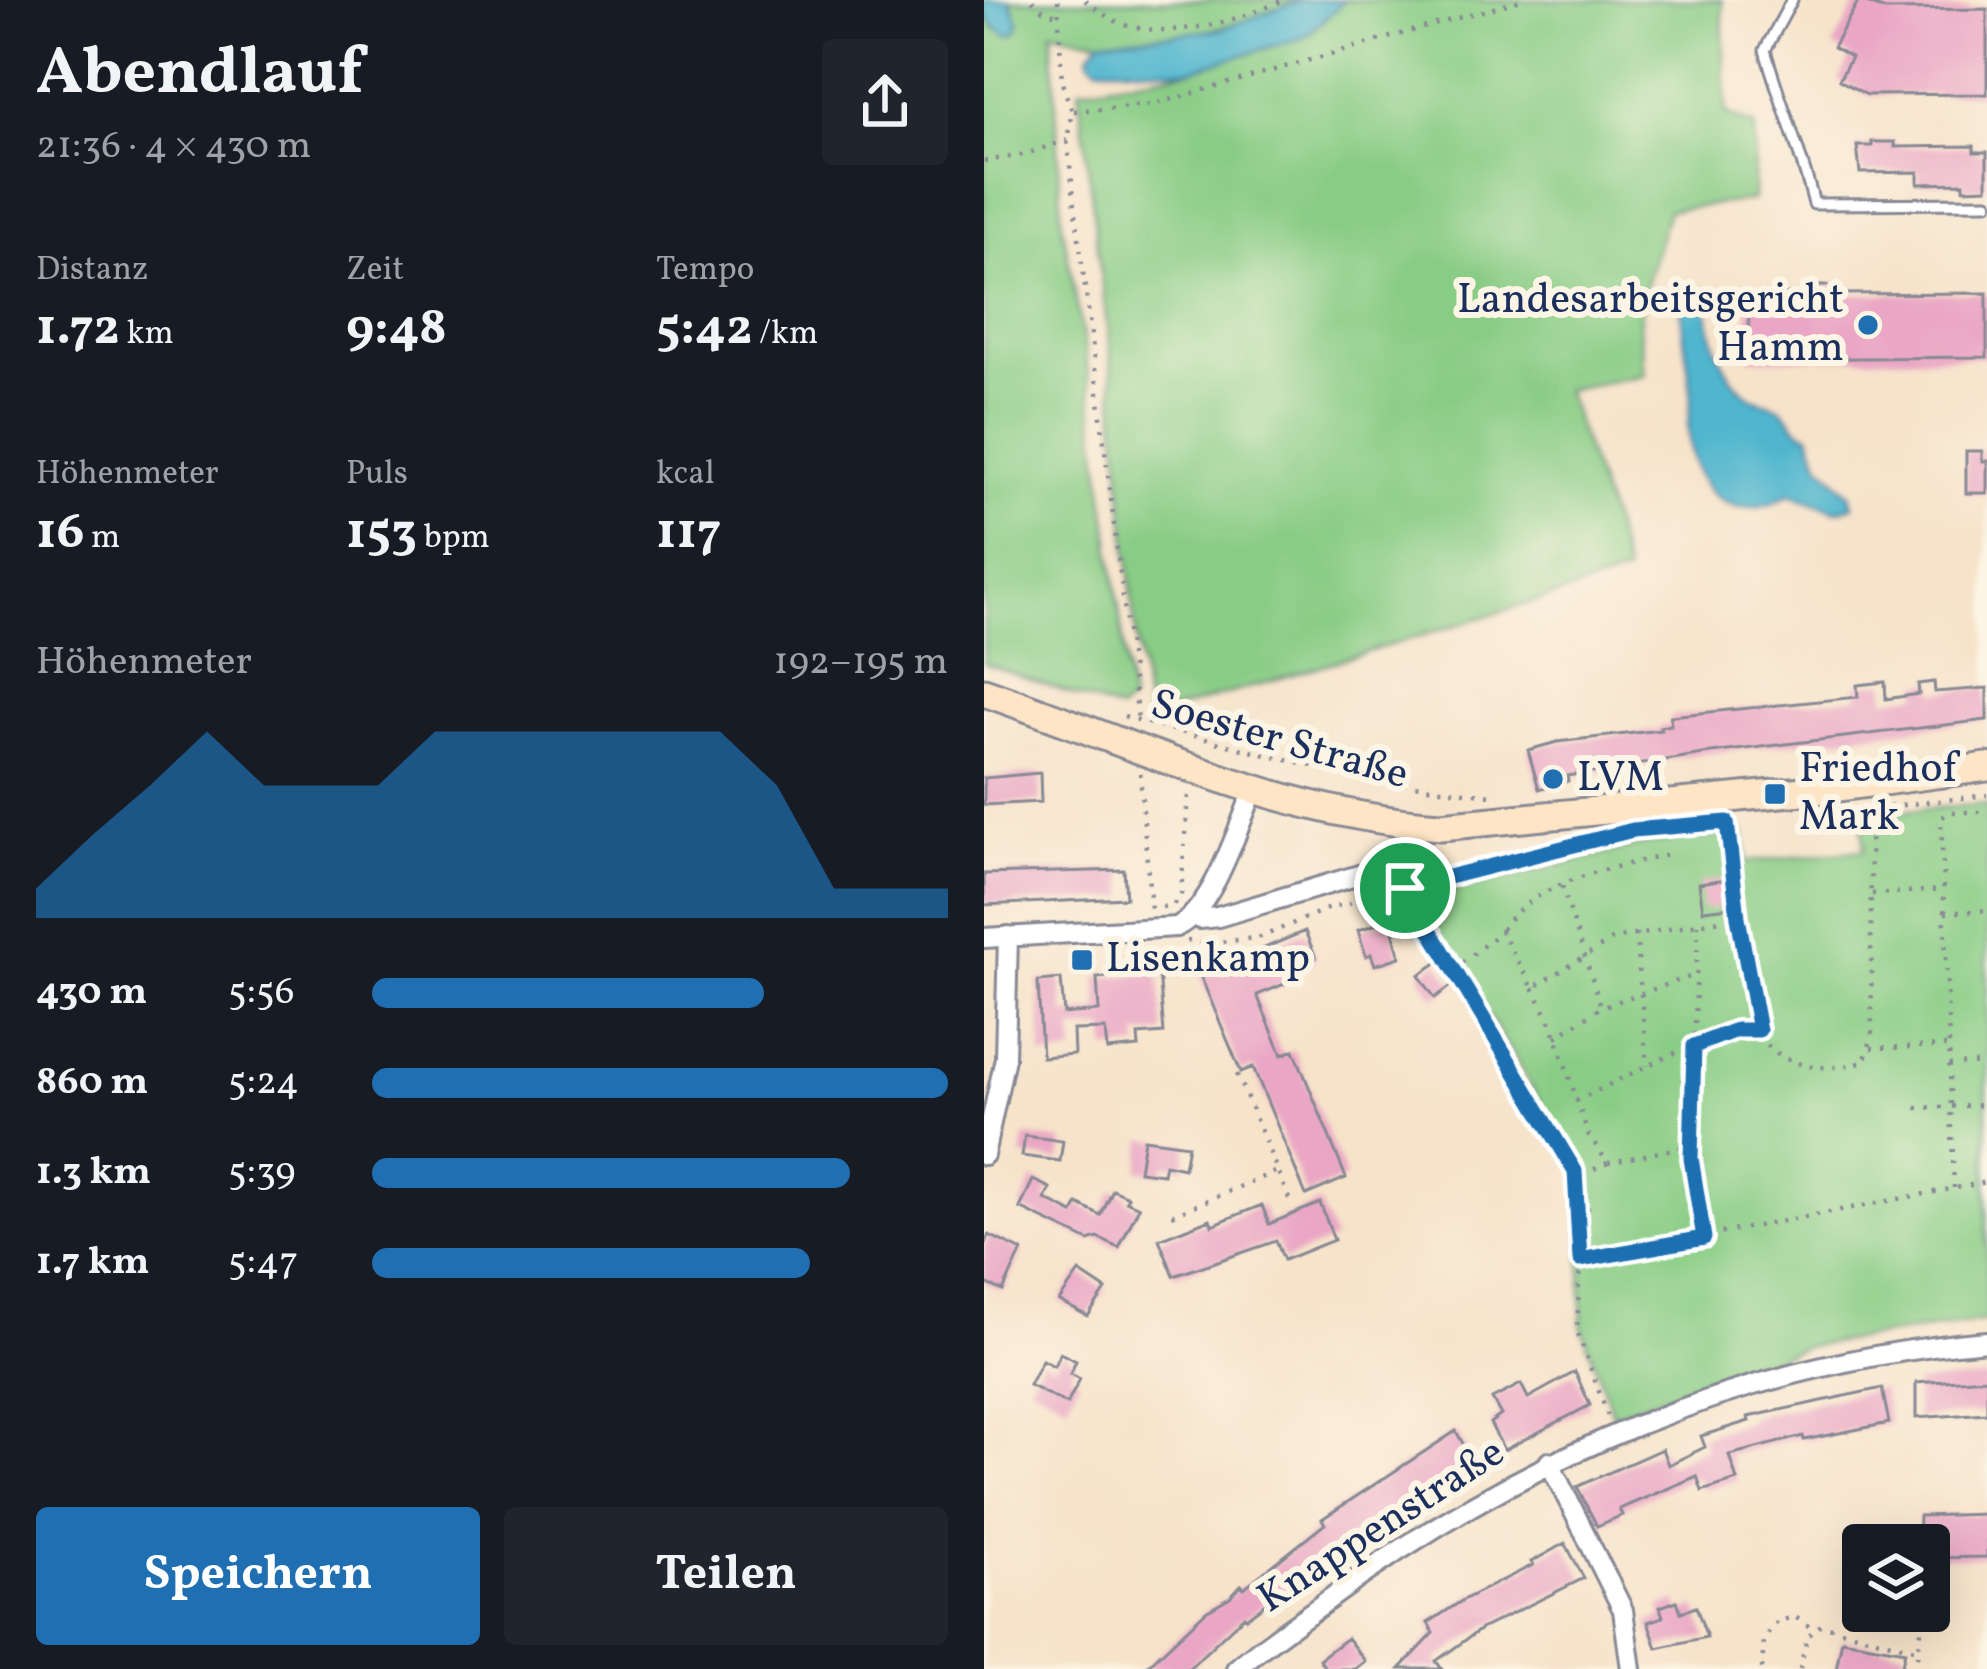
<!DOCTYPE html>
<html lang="de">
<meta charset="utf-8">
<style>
:root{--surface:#171b24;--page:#20242c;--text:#f1f3f6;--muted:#9ea1a6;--accent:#1f6fb2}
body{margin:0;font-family:Vollkorn,serif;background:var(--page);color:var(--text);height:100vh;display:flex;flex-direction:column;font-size:45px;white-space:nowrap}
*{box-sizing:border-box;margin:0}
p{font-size:39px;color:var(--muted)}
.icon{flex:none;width:66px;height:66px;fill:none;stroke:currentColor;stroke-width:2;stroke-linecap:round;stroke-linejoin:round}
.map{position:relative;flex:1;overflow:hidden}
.details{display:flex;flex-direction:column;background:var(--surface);width:984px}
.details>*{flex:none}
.tools{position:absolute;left:858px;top:1524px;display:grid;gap:24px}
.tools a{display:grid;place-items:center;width:108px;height:108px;border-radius:12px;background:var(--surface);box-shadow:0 12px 48px #0002;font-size:60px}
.pin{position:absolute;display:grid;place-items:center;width:102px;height:102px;color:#fff;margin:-51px;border:6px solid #fff;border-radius:50%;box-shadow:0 3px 12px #0007}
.round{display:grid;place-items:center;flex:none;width:126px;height:126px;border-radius:12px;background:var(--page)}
.head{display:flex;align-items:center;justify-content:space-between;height:204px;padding:0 36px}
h1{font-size:66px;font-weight:700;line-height:90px}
.metrics{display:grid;grid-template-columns:repeat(3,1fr);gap:18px;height:204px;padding:12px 36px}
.metrics div{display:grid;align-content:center}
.metrics b{font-size:51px;font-weight:700}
.metrics small{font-size:33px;font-weight:400}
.metrics p{font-size:33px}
.chart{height:336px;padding:24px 36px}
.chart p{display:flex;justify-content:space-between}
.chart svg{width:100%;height:216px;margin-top:12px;fill:var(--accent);opacity:.7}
.cta{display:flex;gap:24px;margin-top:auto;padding:24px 36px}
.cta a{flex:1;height:138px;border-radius:12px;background:var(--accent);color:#fff;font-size:48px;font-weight:700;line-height:138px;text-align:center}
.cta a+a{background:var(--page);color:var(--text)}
ul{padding:0 36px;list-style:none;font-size:39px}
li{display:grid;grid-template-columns:192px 144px 1fr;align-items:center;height:90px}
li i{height:30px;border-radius:15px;background:var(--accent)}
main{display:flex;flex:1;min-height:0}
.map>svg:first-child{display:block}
</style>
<main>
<section class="details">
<div class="head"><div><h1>Abendlauf</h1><p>21:36 · 4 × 430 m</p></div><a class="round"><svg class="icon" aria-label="share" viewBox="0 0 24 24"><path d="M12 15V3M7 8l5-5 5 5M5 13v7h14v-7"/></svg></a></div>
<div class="metrics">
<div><p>Distanz</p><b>1.72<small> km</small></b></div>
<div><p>Zeit</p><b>9:48</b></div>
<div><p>Tempo</p><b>5:42<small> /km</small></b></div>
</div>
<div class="metrics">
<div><p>Höhenmeter</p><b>16<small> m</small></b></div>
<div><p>Puls</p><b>153<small> bpm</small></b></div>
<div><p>kcal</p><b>117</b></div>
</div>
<div class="chart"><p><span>Höhenmeter</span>192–195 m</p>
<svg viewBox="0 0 160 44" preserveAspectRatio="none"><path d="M0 44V38L10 27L20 17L30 6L40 17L50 17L60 17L70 6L80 6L90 6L100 6L110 6L120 6L130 17L140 38L150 38L160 38V44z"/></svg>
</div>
<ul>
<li><b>430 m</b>5:56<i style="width:68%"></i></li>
<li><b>860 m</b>5:24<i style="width:100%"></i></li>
<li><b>1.3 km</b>5:39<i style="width:83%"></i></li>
<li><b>1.7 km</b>5:47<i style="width:76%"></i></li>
</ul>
<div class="cta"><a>Speichern</a><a>Teilen</a></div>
</section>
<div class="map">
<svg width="1003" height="1669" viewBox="0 0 1003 1669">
<rect width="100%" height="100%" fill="#fcf5e5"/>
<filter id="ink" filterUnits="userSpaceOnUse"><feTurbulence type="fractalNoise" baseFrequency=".00833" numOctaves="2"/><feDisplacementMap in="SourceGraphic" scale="24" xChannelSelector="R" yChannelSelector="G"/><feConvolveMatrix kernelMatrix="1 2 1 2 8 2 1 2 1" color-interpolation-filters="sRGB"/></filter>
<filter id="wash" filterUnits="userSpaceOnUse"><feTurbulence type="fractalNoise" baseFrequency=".004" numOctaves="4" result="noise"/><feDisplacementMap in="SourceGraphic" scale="48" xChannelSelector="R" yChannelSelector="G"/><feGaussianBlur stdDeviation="2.7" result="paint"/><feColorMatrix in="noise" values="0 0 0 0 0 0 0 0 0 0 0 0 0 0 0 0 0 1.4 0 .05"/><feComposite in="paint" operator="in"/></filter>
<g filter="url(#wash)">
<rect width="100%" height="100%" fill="#f6e3ca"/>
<path fill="#88cc85" stroke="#527e72" stroke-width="3" d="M25,0H317C242,32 148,54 68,31L78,224L101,349L147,701L136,711L0,663V13L12,29L31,10Z
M361,0H738L742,114L771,126L769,200L684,210L660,291L655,326L660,375L581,390L631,531L642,574L164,718L149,612L126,352L95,89L206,70L321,37Z
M1003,804V1321L824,1346L629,1415L598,1328L597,1170L435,899L661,844L760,832L763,862L880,850L878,814Z"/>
<path fill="#4fb6ce" stroke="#357296" stroke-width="3" d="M0,0H25L35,22L32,32L23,35C8,26 0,18 0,0Z
M317,0H361L321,37L206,70L113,66L106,60L105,54L116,40L235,30Z
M702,287C728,292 723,329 733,350C739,365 751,386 765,396C775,403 790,402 799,410C810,421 811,431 826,435L835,462L866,494L869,506L852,511L806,494C746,529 705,491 704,428C704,415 708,403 707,391C704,356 696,324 696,290Z"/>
<g id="blocks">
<path fill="#eaa7c5" d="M875,0L901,10L1003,9V94L883,95L855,80L867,57L849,47Z
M888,142H911V147L990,146V152H1003V188L980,189V183L934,184V172L876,173L873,146H888Z
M822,286H848L849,294L1003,293V357L766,359L764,295L822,294Z
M982,451H998V461H1003V493H982Z
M901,682L902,699L935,694L934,684L950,682L951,692L1003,688V720L719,754L583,776L584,781L555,789L544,750L573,742L677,730L676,727L687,725L686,716L874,697L873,685Z
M56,773L57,802L0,805V778Z
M140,870L142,898L0,905V874Z
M743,879L747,907L719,910L715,883Z
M406,920L416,957L391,965L387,954L382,956L374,930Z
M321,931L332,958L308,967L313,979L273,995L298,1055L310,1050L362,1178L322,1195L269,1067L257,1072L216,975Z
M454,962L470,984L451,998L435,975Z
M175,972L180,1033L154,1035L155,1047L123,1050L121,1029L89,1030L90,1054L58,1057L54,981L77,979L80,1014L115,1011L113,978Z
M41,1136L79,1141L76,1161L38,1156Z
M160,1139L204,1145L200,1168L181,1164L179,1174L155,1171Z
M49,1180L66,1188L61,1199L89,1213L94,1204L117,1216L129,1190L144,1197L142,1201L155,1207L135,1248L114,1238L105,1241L36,1208Z
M336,1203L350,1240L300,1260L292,1241L190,1276L175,1239L226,1219L228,1225L278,1205L285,1224Z
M5,1235L38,1251L19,1291L0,1282V1245Z
M95,1272L122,1290L104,1316L75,1301Z
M76,1353L92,1361L86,1374L96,1379L83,1404L45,1385L58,1360L70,1366Z
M591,1372L606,1405L520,1450L506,1423L517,1415L508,1399L537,1384L544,1398Z
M1003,1378V1413L932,1418V1383Z
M898,1388L905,1423L820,1440L819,1436L745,1455L753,1480L718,1491L713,1476L635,1509L638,1515L613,1526L593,1487L678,1449L684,1465L721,1447L717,1436L765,1421L764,1417Z
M472,1431L492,1467L460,1484L459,1482L369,1536L262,1618L260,1616L204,1669H160L222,1611L246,1597L257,1585L260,1588L341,1524L338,1519Z
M1003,1514V1557L945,1558V1545H934L935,1516Z
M581,1543L600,1578L497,1629L452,1661L458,1669H416L450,1633L444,1623L479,1600L549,1565L547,1562Z
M693,1601L697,1612L712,1607L723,1637L673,1648L664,1622L679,1617L676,1607Z
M363,1638L381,1661L371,1669H342L335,1659Z
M858,1640L921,1651L917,1669H852Z"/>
</g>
</g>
<g filter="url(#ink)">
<use href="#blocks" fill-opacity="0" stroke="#888994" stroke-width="3"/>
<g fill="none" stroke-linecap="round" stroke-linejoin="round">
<defs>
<path id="lane" d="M808,0L781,50C796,102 817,152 830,204L1003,203"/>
<path id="street" d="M211,915L215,919L234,917L402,867
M0,938L192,927C229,911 255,824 271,787
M0,1155L21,1058L24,936
M565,1462L639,1610L647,1669
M252,1669C279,1645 310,1625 340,1603C535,1458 760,1362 1003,1341"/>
<path id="secondary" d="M0,692C145,742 303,817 457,826L840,789L1003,767"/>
</defs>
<use href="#lane" stroke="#888994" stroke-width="15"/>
<use href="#street" stroke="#888994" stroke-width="24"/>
<use href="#secondary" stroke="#888994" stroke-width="33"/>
<path stroke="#888994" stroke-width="4.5" stroke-dasharray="3 9" stroke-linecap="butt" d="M48,0L59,10L73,15
M74,0L78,83L88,111L83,140L154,720
M101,0C113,9 126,20 141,25C190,39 255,21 299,0
M90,111L171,104L537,0
M0,161L39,155L83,140
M140,716C268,753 375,782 509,795
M156,773L167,911
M894,808L1003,795
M743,822L754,917L776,1036C800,1070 843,1072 880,1062L888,1037L886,809
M414,880L533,1069L591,1171L596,1260L593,1331L625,1419
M578,886L617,1006
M888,894L960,890
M178,907L189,905L197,894L204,793
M961,913L1003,910
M714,924L707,1158L720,1238
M518,929C553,879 629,868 684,855
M652,934L663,1066
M203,941L224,944L277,937L343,909L638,833
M470,970L517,931L549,988L629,939L754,917
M549,988L568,1025L604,1134L624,1163L599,1174L604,1208L603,1259
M572,1037L617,1007L711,975
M887,1048L965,1046
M965,1065L1003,1063
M253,1074L306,1201
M592,1101C629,1084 739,1022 775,1030
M932,1108L1003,1105
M624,1163L707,1145
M970,1188L957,818L965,812H1003
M188,1215L293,1171
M596,1260L1003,1182
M778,1669L780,1639L794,1621L811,1617L829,1629
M816,1669L823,1637L837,1625L934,1650
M931,1669L939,1619"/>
<use href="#lane" stroke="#fff" stroke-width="9"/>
<use href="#street" stroke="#fff" stroke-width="18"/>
<use href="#secondary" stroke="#fee5c5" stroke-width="27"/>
</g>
</g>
<g fill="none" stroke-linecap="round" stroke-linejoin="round" filter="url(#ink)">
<defs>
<path id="route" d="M743,822L754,917L775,1030H752L710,1046L707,1158L720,1238L596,1260L591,1171L421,888L649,830Z"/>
</defs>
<use href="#route" stroke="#fff" stroke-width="24"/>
<use href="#route" stroke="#1f6fb2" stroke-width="15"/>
</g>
<g fill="#1f6fb2" stroke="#fcf5e5" stroke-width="4.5">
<circle cx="884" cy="325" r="12"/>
<circle cx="569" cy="779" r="12"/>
<rect x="779" y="782" width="24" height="24" rx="6"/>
<rect x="86" y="948" width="24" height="24" rx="6"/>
</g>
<g text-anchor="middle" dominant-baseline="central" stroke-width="12" stroke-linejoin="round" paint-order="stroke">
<g font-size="42" fill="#1b2f5e" stroke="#fcf5e5" text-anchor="start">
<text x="860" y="301" text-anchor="end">Landesarbeitsgericht<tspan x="860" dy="48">Hamm</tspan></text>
<text x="815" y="770">Friedhof<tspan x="815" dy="48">Mark</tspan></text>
<text x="593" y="779">LVM</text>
<text x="122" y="960">Lisenkamp</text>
</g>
<g font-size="42" fill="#1b2f5e" stroke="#fcf5e5">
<text transform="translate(295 741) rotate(16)">Soester Straße</text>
<text transform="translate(398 1527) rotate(-33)">Knappenstraße</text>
</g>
</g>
</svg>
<div class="tools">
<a><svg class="icon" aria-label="layers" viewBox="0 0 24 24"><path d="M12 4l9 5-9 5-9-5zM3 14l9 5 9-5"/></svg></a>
</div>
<div class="pin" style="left:421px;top:888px;background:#1e9e55"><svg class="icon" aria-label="arrive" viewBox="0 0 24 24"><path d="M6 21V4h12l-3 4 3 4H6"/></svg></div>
</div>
</main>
